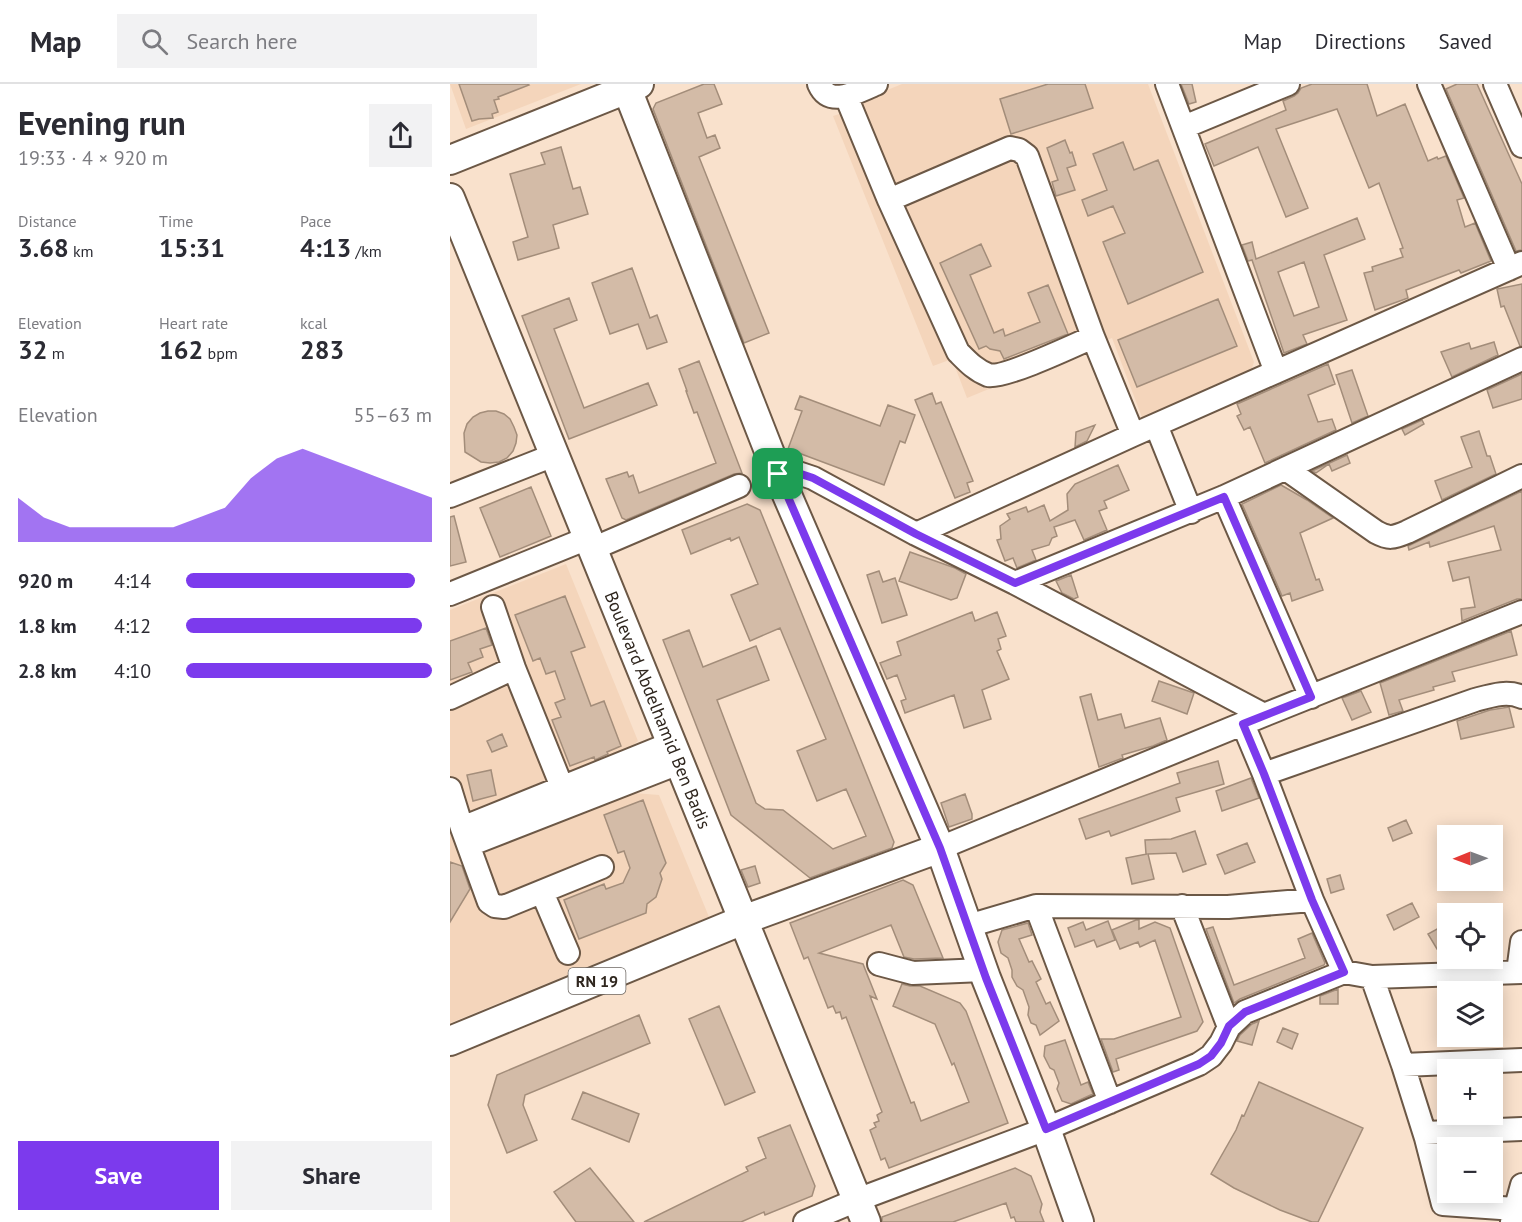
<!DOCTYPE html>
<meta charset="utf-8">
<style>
:root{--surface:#fff;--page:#f2f2f3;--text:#2b2b33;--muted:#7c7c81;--line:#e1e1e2;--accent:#7c3aed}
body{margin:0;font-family:"PT Sans",sans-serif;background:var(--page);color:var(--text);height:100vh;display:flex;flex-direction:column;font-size:22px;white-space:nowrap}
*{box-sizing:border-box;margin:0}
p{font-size:20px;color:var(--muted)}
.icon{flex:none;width:33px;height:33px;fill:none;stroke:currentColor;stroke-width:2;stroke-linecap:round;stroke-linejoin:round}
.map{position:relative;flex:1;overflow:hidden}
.side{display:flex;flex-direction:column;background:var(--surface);width:450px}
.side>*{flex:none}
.needle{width:39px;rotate:269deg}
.controls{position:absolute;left:987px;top:741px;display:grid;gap:12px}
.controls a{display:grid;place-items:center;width:66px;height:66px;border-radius:0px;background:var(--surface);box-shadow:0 3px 15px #0003;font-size:30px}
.pin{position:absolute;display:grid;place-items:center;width:51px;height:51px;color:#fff;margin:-26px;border-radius:12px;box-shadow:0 3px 9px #0006}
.round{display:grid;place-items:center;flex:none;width:63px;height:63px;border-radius:0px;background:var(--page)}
.head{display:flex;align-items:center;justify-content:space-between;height:102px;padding:0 18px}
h1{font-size:33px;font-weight:700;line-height:45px}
.metrics{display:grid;grid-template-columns:repeat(3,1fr);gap:9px;height:102px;padding:6px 18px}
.metrics div{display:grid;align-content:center}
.metrics b{font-size:26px;font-weight:700}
.metrics small{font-size:16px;font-weight:400}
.metrics p{font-size:16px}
.chart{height:168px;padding:12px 18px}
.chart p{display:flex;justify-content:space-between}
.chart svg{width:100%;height:108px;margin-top:6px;fill:var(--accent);opacity:.7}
.cta{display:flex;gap:12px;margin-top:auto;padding:12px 18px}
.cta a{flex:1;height:69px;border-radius:0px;background:var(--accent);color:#fff;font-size:24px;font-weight:700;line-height:69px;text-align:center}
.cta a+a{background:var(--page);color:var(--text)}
ul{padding:0 18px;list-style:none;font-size:20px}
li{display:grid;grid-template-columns:96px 72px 1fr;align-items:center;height:45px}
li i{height:15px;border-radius:8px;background:var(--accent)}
header{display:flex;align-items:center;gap:36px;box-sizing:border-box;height:84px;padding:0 30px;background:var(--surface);border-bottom:2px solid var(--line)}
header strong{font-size:28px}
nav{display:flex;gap:33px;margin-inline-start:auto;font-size:21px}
.search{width:420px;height:54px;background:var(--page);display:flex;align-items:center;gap:15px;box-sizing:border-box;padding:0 21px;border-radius:0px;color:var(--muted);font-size:22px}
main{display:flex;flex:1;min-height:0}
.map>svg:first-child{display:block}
</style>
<header>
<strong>Map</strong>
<div class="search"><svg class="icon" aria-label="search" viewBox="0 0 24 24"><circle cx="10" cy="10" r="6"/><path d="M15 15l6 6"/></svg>Search here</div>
<nav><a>Map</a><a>Directions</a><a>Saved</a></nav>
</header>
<main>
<section class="side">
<div class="head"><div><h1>Evening run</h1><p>19:33 · 4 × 920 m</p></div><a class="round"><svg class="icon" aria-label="share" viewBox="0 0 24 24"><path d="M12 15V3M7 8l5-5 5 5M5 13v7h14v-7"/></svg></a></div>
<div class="metrics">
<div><p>Distance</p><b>3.68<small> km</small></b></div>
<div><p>Time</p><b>15:31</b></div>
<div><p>Pace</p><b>4:13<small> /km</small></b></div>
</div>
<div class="metrics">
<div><p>Elevation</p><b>32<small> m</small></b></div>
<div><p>Heart rate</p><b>162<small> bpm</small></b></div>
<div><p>kcal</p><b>283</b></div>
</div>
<div class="chart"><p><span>Elevation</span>55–63 m</p>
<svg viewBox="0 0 160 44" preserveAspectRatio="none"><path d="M0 44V26L10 34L20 38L30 38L40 38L50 38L60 38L70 34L80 30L90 18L100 10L110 6L120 10L130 14L140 18L150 22L160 26V44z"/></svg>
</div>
<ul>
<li><b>920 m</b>4:14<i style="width:93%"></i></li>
<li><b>1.8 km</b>4:12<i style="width:96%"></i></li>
<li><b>2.8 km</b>4:10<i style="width:100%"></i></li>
</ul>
<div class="cta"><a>Save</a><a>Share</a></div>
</section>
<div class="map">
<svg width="1072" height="1138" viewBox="0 0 1072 1138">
<rect width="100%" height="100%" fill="#f9e1cc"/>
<path fill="#f4d5bb" d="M0,0H131L16,45Z
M452,0H698L804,278L801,287L693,336L662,254L517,314L502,275L483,282L383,32L402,26L413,16Z
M116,480L188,657L171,671L184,709L209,711L259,833L0,939V526Z"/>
<path fill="#d3bba7" stroke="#a38d7a" stroke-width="1.5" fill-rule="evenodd" d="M9,0H78L79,1L48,13L49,15L44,16L48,28L42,30L43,34L29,35L22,37Z
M254,0H264L272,20L248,29L257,54L265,51L270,64L249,73L319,249L294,259L203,25L206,19Z
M598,0H635L643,24L561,50L550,15Z
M731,0H742L746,18L739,20Z
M862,0H917L927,32L955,20L978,77L987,73L988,75L996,72L1014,114L1007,116L1015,143L1025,139L1041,177L1011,189L1009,186L956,206L958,214L925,226L914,189L923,187L922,183L953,173L950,165L953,164L929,99L919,104L887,25L826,45L858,124L836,133L808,63L764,82L755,60L836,26L833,17L844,12L848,9L851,4Z
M1007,0H1027L1072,100V166L1066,167L996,5Z
M615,56L620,69L622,68L626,81L617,84L625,106L606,112L602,98L608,96L597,64Z
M673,58L684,86L708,76L753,188L678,220L653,158L675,149L663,122L638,132L632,116L657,106L643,70Z
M111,63L123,105L130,103L138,130L103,141L109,164L68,176L63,158L78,153L60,90L95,80L91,69Z
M907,134L915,155L874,171L897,236L853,251L857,260L834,269L802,176L798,177L792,161L802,158L806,175ZM854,178L869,223L844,232L828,188Z
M531,160L541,182L520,191L544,249L553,245L555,252L590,238L578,209L598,201L618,250L554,275L550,267L540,265L536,262L529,265L490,179Z
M182,184L200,234L207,231L217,258L197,265L188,240L160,250L142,199Z
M1072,200V262H1070L1054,222L1051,223L1047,205Z
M119,214L127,236L104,245L134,324L198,299L207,321L119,355L72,232Z
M768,215L787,262L687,303L668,256Z
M1044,258L1048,271L1002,293L991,268L1019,259L1021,265Z
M249,277L292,389L284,390L176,436L172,434L156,395L177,388L179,393L183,391L189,409L266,379L247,328L244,329L236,307H237L229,285Z
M878,280L885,300L858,311L868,338L882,335L886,346L815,379L800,343L794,346L787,332L791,330L787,320Z
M902,286L918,332L902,339L886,291Z
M1072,290V315L1043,324L1037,306Z
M482,309L486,320L491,318L523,397L517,399L520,408L505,414L465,316Z
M350,312L430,342L438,321L465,331L455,359L450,357L434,401L338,365L352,327L345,325Z
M38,327H46L54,330L60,335L64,343L67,351L66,359L63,367L57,374L49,378L40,379L31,378L15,368L14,349L17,340L23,333L30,329Z
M972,336L974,340L955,351L952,345Z
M645,341L637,357L625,363L626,348Z
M1029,347L1037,372H1040L1046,390L992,416L985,397L1022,383L1011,353Z
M897,371L900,379L882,387L879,380L866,389L862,387Z
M668,381L679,406L654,417L657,424L649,427L657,446L634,456L625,436L604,443L607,452L602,454L599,461L582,466L586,476L567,484L563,474L555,477L547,456L551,455L550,442L560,435L557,430L576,423L578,428L594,421L600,437L618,426L617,410L625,400Z
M831,401L857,416L883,434L850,449L866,496L869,495L873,506L842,517L840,509L832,512L792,420Z
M81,403L101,452L50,473L30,424Z
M1072,407V515H1067L1012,537L1011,525L1025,523L1019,493L1003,497L998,478L1051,466L1044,442L980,463L979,458L959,466L958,462Z
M297,420L310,426L444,758L442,764L360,794L281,731L213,556L239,546L253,583L306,562L319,596L267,616L306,719L315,725L333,726L383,765L416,752L396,705L367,717L347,667L376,655L330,544L300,557L281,511L308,500L289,453L281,457L280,454L241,470L232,446Z
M4,432L16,478L0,482V433Z
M460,468L505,484L516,490L507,514L501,516L449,497Z
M429,487L433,498L445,494L457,531L432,539L417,491Z
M621,491L628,513L624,515L612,509L606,497Z
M115,512L135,563L121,568L141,622L154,617L171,662L157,668L158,670L145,676L144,673L120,682L102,636L111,633L105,619L115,615L105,587L96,590L90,574L83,577L65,531Z
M522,528L525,537L547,528L556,552L548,555L551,565L547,567L559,595L532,606L541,635L514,644L504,611L455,629L451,617L456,615L447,591L437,595L430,579L451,571L447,558Z
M36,544L42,561L30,565L33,573L18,579L22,588L0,596V557Z
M1061,547L1067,571L1002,588L1005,597L983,603L984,606L949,616L953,627L939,631L930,599Z
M709,597L744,609L737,630L702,617Z
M911,607L921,628L902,636L892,614Z
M641,610L648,636L671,630L675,644L710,634L717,656L703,662L672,671L673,674L649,683L630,613Z
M1059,623L1064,643L1011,655L1007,637L1040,626Z
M52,650L57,662L42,668L37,657Z
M768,677L774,700L726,714L730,727L661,752L659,747L636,755L629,735L730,699L727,689Z
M41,686L46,711L23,717L17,691Z
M801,694L809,714L772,727L766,707Z
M515,710L522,730V735L499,743L491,719Z
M193,716L216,779L210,789L212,795L206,813L197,820L196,829L129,855L114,816L154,800L156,805L173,799L180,784L174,767L168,769L154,731Z
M956,736L962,749L943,757L938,744Z
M745,747L756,780L733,788L726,769L698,770L704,795L682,800L676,774L697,770H696L695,756L721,755Z
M797,759L805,778L775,790L767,771Z
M0,778L12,782L20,805L0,838Z
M305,782L310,799L298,803L291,786Z
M890,791L894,805L881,809L877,795Z
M453,796L463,801L493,874L464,875L454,873L441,841L369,869L413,880L427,915L420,912L461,1019L464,1018L471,1037L519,1018L504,979L502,981L485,940L443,922L452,900L460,902H470L510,919L516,927L558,1039L439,1084L435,1074L431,1076L420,1046L426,1043L424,1039L429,1037L427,1031L432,1028L396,933L392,935L390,928L386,929L383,922L378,924L358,873L354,875L340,839Z
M962,819L969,833L944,846L937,831Z
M686,836H689V845L705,838L720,844L753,938L747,947L666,975L669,986L663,988L651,955H664L731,933L705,856L690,863L688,858L670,865L662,846Z
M658,837L665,856L647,863L644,856L625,863L618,844L633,838L636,846Z
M578,839L582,851L569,855L579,878L582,877L591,895L586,898L596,920L600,918L609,937L590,951L586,941L581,939L578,931L579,923L573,906L567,902L562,893V886L558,874L551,869L548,858L552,846Z
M998,839V859L987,865L978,850Z
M763,843L784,901L855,874L848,855L862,849L875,879L874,881L790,915L784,919L756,845Z
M888,905V920H870V912Z
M269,922L305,1008L275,1021L239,935Z
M189,931L200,959L75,1011L73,1021L87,1056L57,1069L38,1021L47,991Z
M809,937L802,961L787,957L790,951L802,940Z
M833,944L848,950L842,965L827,958Z
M615,956L631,1001L638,998L643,1010L621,1020L612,1017L607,1005L609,999L604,986L600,984L594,972L595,962Z
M809,998L913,1044L868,1138H862L830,1126L784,1104L761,1090L786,1046L792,1031L794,1032Z
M133,1008L189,1030L179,1058L122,1035Z
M340,1041L365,1102L362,1112L315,1131L314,1128L291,1138H194L298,1087L296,1083L316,1074L308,1054Z
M140,1084L184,1138H126L104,1108Z
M565,1084L581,1092L592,1120L590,1128L594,1138H566L564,1133L561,1134L556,1119L503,1138H432V1133Z"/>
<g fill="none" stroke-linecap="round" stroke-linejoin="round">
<defs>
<path id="minor" d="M369,0C380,25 408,7 426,0
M717,0L826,288
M979,0L1059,185
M1045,0L1072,62
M396,12L439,116L508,268C517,277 525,286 538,291C553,295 625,261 643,253
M734,43L838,0
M439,116L560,64L569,66L577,72L643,253L683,351
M706,341L741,428
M836,385L926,448C939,455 943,454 957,448L1072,392
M328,390L348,389L363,394L466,450L565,499L814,631
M0,412L104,371
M774,413L861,613
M466,450L683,351L1072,179
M142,465L289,402
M565,499L774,413L1072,275
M0,510L138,454
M43,523L64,584L118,718
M0,614L64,584
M793,640L814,690L862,816L894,888
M814,690L1025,616C1040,612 1057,606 1072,613
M0,705L12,744L39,818L45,822L54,823L152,783
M12,744L222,659
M19,761L229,679
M490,764L814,631L1072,528
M92,808L118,869
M586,822L660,1018
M732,822L779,943
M518,842L586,822L778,823L862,816
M429,880L463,889L533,886
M1068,888L1072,858
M922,893L953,981L976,1054L993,1120L1065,1125
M953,981L1072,976
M975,1049L1072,1045
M355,1138L407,1116L596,1045L749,980L761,972L771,959L779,943L795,928L894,888L922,893L1072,888
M1062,1138L1072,1101"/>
<path id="major" d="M189,0L177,5L328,390L490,764L536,894L596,1045L629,1138
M0,76L177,5
M0,114L416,1138
M0,957L293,836L490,764"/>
</defs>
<use href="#minor" stroke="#6c5846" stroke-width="26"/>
<use href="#major" stroke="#6c5846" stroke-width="32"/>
<use href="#minor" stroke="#fff" stroke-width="22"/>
<use href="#major" stroke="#fff" stroke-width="28"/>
</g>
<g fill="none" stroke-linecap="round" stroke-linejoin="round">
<defs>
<path id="route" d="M338,388L348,389L363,394L466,450L565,499L774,413L861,613L793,640L814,690L862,816L894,888L795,928L779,942L771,959L761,972L749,980L596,1045L536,894L490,764L328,390Z"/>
</defs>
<use href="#route" stroke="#fff" stroke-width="12"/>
<use href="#route" stroke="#7c3aed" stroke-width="8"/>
</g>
<g text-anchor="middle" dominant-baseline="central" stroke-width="5" stroke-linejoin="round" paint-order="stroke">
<rect fill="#fff" stroke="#6d6762" stroke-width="1.5" x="118.5" y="884" width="57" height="26" rx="4.5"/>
<g font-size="16" font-weight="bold" fill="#2f261e">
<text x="147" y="897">RN 19</text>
</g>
<g font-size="18" fill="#2f261e" stroke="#fff">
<text transform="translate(208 626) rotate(68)">Boulevard Abdelhamid Ben Badis</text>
</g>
</g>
</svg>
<div class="controls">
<a><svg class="needle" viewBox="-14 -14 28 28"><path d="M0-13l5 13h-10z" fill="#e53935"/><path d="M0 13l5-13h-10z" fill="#7c7c81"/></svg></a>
<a><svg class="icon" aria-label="locate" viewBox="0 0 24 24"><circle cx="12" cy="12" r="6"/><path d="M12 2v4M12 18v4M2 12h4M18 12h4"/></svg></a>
<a><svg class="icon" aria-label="layers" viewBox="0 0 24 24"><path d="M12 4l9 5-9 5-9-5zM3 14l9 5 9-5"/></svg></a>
<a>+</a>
<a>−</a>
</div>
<div class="pin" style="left:328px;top:390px;background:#1e9e55"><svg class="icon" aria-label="arrive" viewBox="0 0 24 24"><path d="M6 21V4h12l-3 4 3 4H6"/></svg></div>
</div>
</main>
